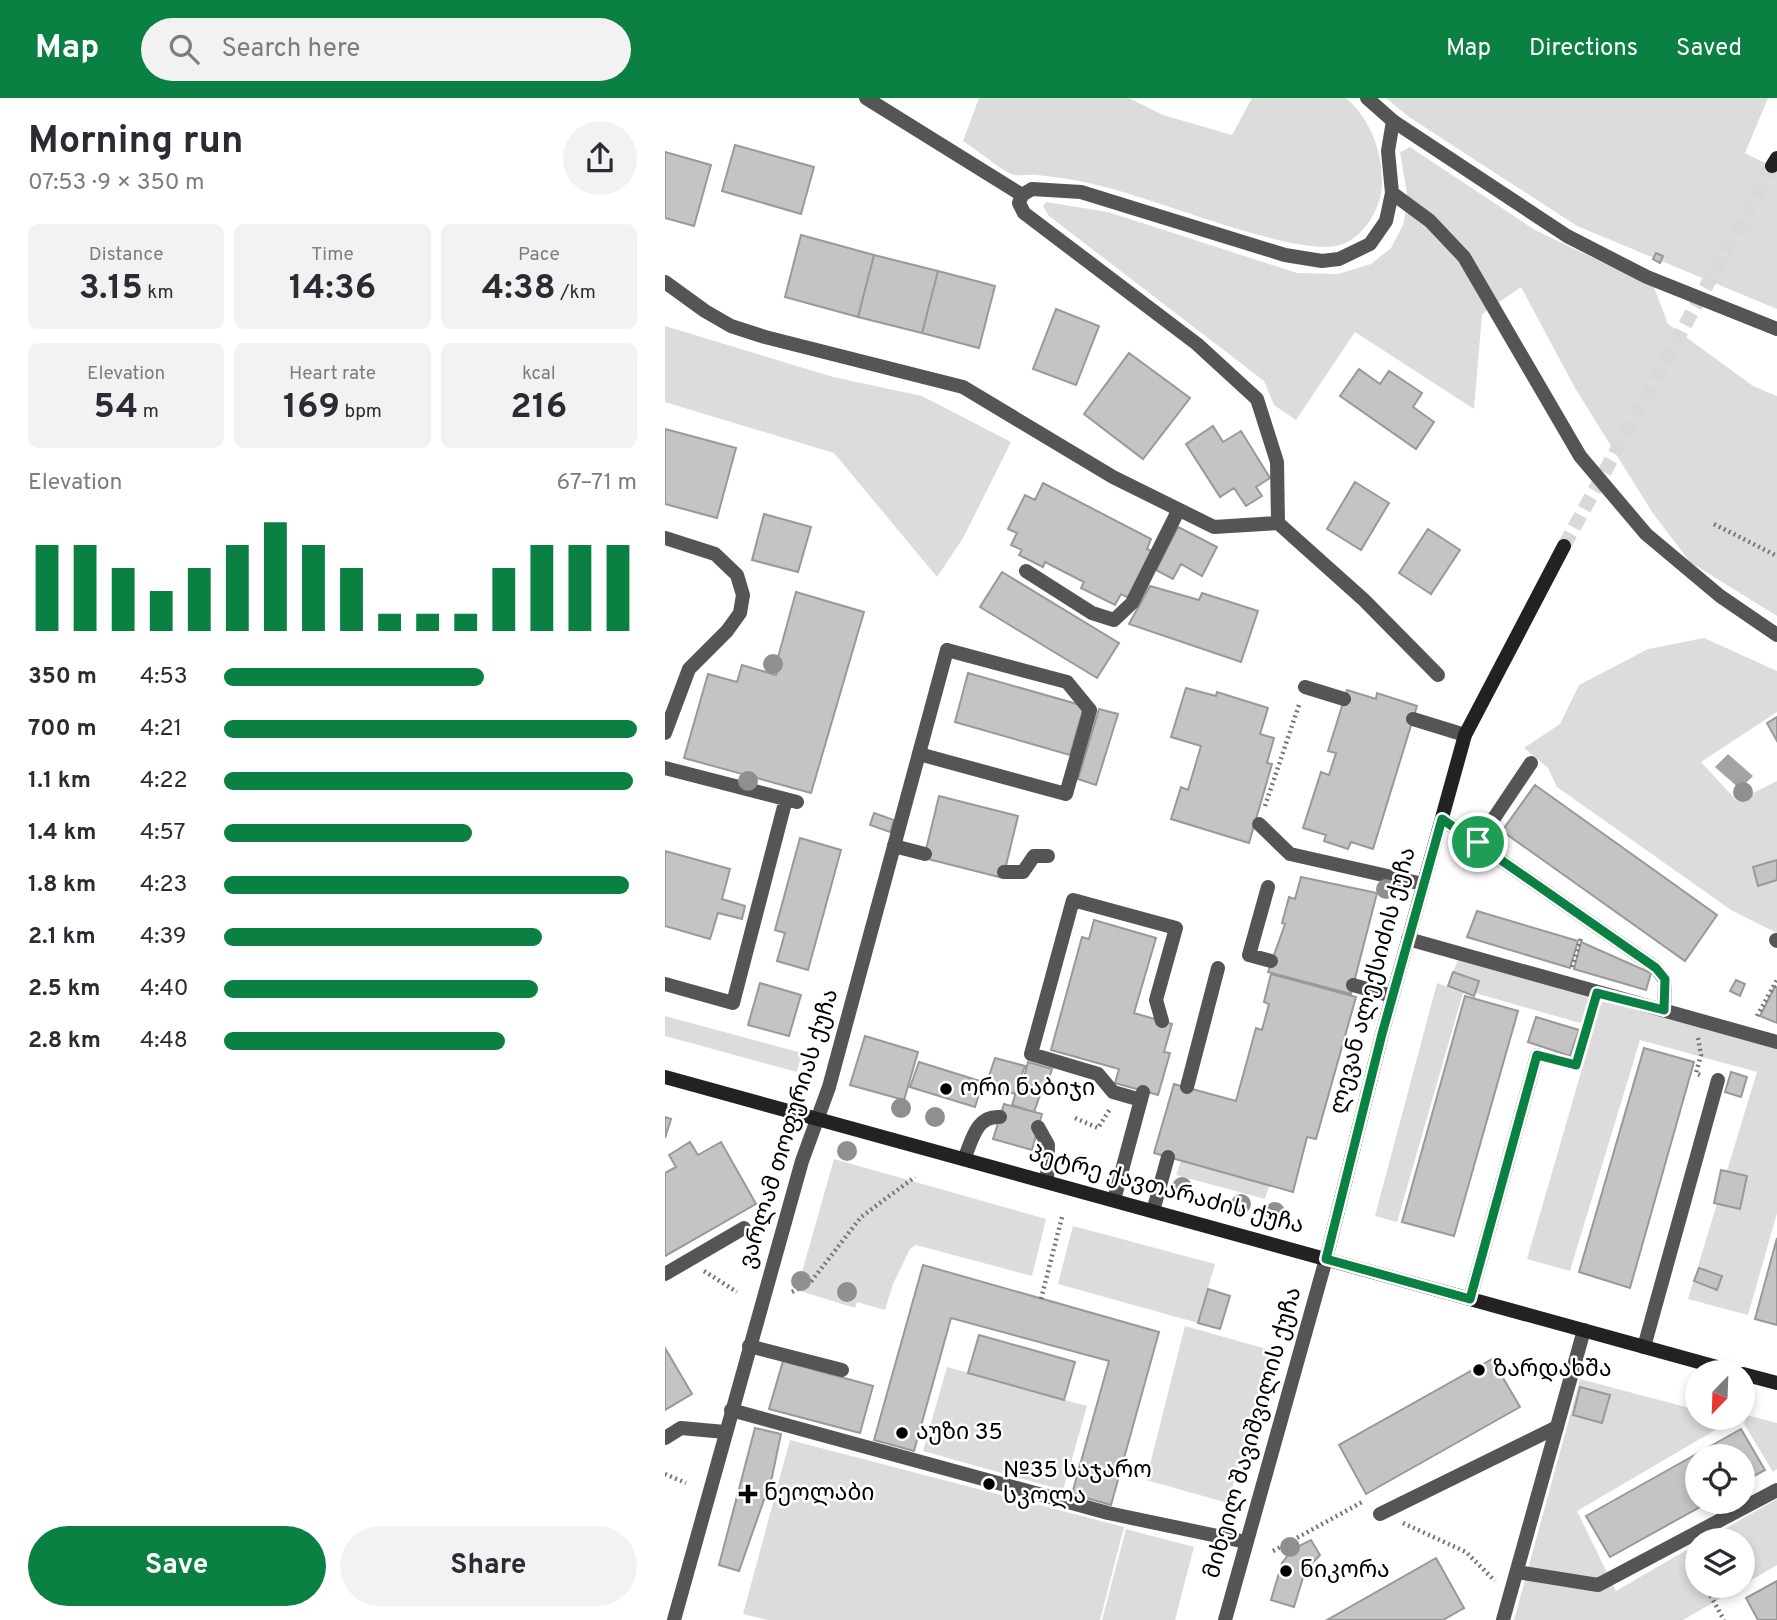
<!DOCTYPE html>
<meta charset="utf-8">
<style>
:root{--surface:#fff;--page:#f2f2f3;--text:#2b2b33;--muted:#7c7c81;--accent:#0b8043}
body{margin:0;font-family:Overpass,"Noto Sans Georgian",sans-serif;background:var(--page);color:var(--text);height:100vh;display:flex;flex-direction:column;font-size:26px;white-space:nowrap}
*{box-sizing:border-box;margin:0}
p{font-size:23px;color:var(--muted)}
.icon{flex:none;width:38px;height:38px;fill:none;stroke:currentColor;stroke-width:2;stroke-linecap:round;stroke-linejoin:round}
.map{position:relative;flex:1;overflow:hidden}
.sheet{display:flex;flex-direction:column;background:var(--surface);width:665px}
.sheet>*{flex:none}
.needle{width:46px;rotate:203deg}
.controls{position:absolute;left:1020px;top:1262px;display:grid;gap:14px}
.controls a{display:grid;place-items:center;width:70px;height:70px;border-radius:50%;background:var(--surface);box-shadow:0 4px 10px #0003;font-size:35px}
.pin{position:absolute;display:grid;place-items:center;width:60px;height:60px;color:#fff;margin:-30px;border:4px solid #fff;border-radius:50%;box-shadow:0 2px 7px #0007}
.round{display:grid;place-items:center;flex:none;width:74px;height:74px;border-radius:37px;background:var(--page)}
.headline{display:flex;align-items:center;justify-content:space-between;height:119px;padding:0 28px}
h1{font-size:38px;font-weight:700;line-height:52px}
.stats{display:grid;grid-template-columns:repeat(3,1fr);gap:10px;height:119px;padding:7px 28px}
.stats div{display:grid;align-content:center;border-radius:10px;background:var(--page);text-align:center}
.stats b{font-size:35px;font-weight:700}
.stats small{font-size:19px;font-weight:400}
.stats p{font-size:19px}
.chart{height:196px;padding:14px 28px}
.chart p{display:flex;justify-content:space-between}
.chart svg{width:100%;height:126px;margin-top:7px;stroke:var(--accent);stroke-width:6}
.action{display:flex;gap:14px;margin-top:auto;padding:14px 28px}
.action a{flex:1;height:80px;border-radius:42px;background:var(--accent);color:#fff;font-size:28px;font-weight:700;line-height:80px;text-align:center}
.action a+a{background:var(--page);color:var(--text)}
ul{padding:0 28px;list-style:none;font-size:23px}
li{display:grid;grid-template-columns:112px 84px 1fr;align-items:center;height:52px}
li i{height:18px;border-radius:9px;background:var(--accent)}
header{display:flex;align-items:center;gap:42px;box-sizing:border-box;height:98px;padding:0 35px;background:var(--accent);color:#fff}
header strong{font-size:33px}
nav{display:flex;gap:38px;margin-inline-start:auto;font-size:24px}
.search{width:490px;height:63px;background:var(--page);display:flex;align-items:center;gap:18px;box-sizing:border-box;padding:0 24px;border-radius:38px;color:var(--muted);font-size:26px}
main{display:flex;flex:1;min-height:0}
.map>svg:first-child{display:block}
</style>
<header>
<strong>Map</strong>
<div class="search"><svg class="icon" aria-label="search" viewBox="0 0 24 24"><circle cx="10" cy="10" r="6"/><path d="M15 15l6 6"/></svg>Search here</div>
<nav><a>Map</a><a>Directions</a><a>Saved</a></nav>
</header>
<main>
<section class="sheet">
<div class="headline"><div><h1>Morning run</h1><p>07:53 · 9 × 350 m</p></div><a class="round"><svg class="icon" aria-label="share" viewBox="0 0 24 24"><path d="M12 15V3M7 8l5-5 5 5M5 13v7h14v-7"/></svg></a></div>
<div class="stats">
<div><p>Distance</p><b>3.15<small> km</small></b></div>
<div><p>Time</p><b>14:36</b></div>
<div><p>Pace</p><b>4:38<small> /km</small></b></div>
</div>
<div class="stats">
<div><p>Elevation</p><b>54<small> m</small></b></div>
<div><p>Heart rate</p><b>169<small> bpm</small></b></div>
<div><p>kcal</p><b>216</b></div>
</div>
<div class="chart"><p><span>Elevation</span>67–71 m</p>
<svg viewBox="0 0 160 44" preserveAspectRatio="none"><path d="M5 44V14M15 44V14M25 44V22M35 44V30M45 44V22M55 44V14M65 44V6M75 44V14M85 44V22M95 44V38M105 44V38M115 44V38M125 44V22M135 44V14M145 44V14M155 44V14"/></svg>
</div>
<ul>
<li><b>350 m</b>4:53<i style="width:63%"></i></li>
<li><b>700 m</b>4:21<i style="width:100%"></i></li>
<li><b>1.1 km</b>4:22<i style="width:99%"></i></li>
<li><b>1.4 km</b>4:57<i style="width:60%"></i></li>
<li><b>1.8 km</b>4:23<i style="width:98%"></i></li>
<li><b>2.1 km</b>4:39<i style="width:77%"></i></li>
<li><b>2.5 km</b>4:40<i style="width:76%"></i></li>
<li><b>2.8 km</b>4:48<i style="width:68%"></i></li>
</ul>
<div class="action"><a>Save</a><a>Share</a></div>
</section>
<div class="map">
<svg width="1112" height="1522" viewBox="0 0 1112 1522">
<rect width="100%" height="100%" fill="#fff"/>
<path fill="#dcdcdc" d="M314,0H464L498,17L567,37L587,0H681C705,21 717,52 717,85C717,109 699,140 675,147C633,160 491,101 440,89C418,83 395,79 372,77C364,76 354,79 346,76C330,68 314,53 298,43Z
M721,0H1103L1080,55L1112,71V211L912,128L744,19Z
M745,49L870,132L989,189L1003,226L1088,288L1112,298V518L1025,464L987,414L910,290L856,189L817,216L809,311L690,234L631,322L609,307L599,283L384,118L378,108L381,104L443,114L632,175L673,176L706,166L726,150L738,127L743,102L735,54Z
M0,228L168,279L257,298L346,344L298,440L272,479L169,355L0,304Z
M1039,540L1112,573V614L1036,664L1072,703L1112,683V835L1066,812L892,689L883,670L859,650L895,626L914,587L983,551Z
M794,860L1112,949V1115L1083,1217L1023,1201L1092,974L975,942L905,1173L862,1161L929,929L810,895L814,883L788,874Z
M772,885L798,895L732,1124L710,1118Z
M0,918L137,955L132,974L0,938Z
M169,1061L381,1121L367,1178L251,1147L245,1151L228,1186L220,1212L192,1204L190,1210L132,1192Z
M516,1063L604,1088L600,1101L511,1077Z
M408,1128L550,1166L533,1225L393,1186Z
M520,1228L605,1252L563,1405L481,1382Z
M282,1269L422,1308L398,1392L258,1353Z
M915,1281L1032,1312V1320L1069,1321L912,1413L951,1493L1032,1446V1488H1077L1018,1522H849Z
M1082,1317L1112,1325V1371L1108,1374L1079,1326Z
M125,1342L459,1429L435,1522H103L78,1516Z
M1112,1401V1467L1078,1487V1442H1040Z
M461,1431L529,1449L510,1522H437Z"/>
<path fill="#a3a3a3" d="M1063,656L1088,678L1075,691L1050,669Z"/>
<path fill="#c4c4c4" stroke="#999" stroke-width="2" d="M70,47L149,69L136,116L57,93Z
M0,54L46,67L29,128L0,120Z
M136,137L209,157L193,219L120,199Z
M991,155L998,158L995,165L988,161Z
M209,157L273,173L257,235L193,219Z
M273,173L330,188L314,250L257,235Z
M391,211L434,228L411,287L368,271Z
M464,255L525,300L478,361L419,316Z
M694,271L715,286L724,273L757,295L748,309L769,324L751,351L675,298Z
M548,328L558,344L576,333L605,380L591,389L597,398L581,408L569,390L555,399L521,346Z
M0,331L71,350L52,420L0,406Z
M690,384L724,405L696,452L662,431Z
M378,385L486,441L482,451L490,455L466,501L456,496L450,507L416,490L419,484L380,464L378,469L354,457L357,452L346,447L352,435L343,431L360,397L370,402Z
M99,416L146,429L133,474L87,462Z
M513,429L552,449L537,478L516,466L508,481L491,472Z
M763,431L795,452L766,496L734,475Z
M337,474L454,545L432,580L315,509Z
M485,488L534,502L537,495L593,513L576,564L464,526Z
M131,494L199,514L146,695L19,660L43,576L72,584L77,567L111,577L115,564L112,563Z
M303,575L419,608L405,657L290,624Z
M521,590L551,598L552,594L603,610L595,636L609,640L602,665L607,666L584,745L506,721L516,689L523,692L536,648L506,639Z
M682,592L711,601L712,595L752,608L708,751L686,744L683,751L659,743L661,737L638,730L656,674L664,677L671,655L663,653Z
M434,611L453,616L431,687L413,681Z
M1112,619V643L1102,625Z
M870,687L1052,817L1020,863L837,733Z
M274,698L353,718L338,780L259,760Z
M209,715L229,722L225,734L205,727Z
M135,740L176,752L143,872L112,863L120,835L110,832Z
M0,753L65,771L57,801L80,808L77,821L53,815L45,841L0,828Z
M1112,762V782L1093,788L1088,769Z
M636,779L712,795L686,896L603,874L620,826L617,825L624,799L630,801Z
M812,813L913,843L905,870L802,839Z
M429,822L491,840L469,915L507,926L499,954L505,955L493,997L450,985L454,971L386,952L417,839L424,841Z
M916,844L986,875L981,892L909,871Z
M788,874L814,883L809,898L783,888Z
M606,876L691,899L651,1041L642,1039L628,1094L489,1055L509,986L571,1003L591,930L597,932L604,906L599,904Z
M1071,882L1080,886L1075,898L1065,893Z
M95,885L136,897L124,938L83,927Z
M1110,888L1112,890V925L1095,918Z
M800,898L853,913L789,1138L737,1124Z
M871,919L914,932L905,958L863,944Z
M200,938L253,954L239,1002L185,987Z
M979,950L1029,964L965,1190L914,1174Z
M330,960L360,968L350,996L321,987Z
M254,964L318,984L310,1009L245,989Z
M363,964L387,971L380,994L357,987Z
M1066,974L1082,979L1076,999L1060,994Z
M352,991L375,997L369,1014L347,1007Z
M339,1006L377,1016L367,1052L328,1041Z
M0,1019L6,1021L0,1040Z
M25,1044L33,1057L56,1044L91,1106L0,1158V1075L11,1069L4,1057Z
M1056,1072L1082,1078L1075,1111L1049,1105Z
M1112,1140V1227L1090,1221Z
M258,1167L494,1234L446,1407L407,1396L444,1263L286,1220L249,1353L209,1342Z
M1034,1170L1057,1178L1052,1192L1029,1183Z
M543,1191L565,1198L555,1231L533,1225Z
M314,1237L410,1264L399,1302L303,1275Z
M0,1250L27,1296L0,1312Z
M827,1261L855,1309L701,1396L674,1347Z
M118,1263L208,1288L195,1335L104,1311Z
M915,1289L945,1297L937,1325L908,1317Z
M90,1330L116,1336L107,1379L74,1473L54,1467Z
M1076,1331L1100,1372L1078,1384V1358H1032V1404H1044L945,1459L921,1418Z
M646,1442L655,1457L640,1473L629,1509L606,1502L617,1465L628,1451Z
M771,1460L799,1510L778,1522H662Z
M1112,1483V1522H1093L1081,1500Z"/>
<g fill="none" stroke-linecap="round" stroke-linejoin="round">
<path stroke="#d9d9d9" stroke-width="14" stroke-dasharray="14 7" stroke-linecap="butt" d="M899,448L1107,68"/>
<path stroke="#777" stroke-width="4.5" stroke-dasharray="2 3.5" stroke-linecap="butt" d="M1049,426L1112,458
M600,708L634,607
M907,869L916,840
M1092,918L1112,882
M1033,940L1036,957L1031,975L1035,977
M890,961L911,967L927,912
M410,1020L433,1030L445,1011
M39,1173L72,1194
M127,1194L145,1185L196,1119L250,1079
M376,1201L397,1119
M0,1376L21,1385
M738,1425L801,1454L830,1483
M608,1453L699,1403
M1022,1458L1032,1475
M1040,1488L1059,1522"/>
<path stroke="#555" stroke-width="14" d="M201,0L357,97
M728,23L902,138L982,179L1112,231
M0,440L50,456L72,477L78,497L75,515L62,533L24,571L0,635
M361,473L427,515L449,522L467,505L513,413
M640,589L679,601
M748,621L800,637
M254,656L401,696L425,612L402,584L282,552
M0,670L132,704
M777,721L991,870L1000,882L999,912
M594,726L625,756L758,786
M813,744L866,665
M229,748L260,756
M339,774H358L369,758H383
M603,789L584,857L606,863
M1111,842L1112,843
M0,886L68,905L121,701
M688,887L727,898
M522,989L553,870
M476,1002L448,994L433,976L366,956L408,802L511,830L491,902L497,923
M373,1029L383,1047L382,1084
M299,1061C307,1043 311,1017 335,1019
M449,1102L478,994
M488,1113L503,1059
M0,1176L79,1130
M805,1201L872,957
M84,1248L177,1272
M979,1249L1053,982
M66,1312L443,1415L581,1444
M0,1340L16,1330L60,1334
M715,1416L892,1329
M852,1474L933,1487L1112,1392"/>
<path stroke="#555" stroke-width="14" d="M702,0L728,23L723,53L727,95L721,123L705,146L674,161L657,163L620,157L416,94L367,91L357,97L354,105L359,115L532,246L592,301L612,364L613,425L699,502L773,577
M727,95L765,123L799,159L915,358L981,436L1055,498L1112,537
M0,184L40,213L66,228L100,239L298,289L448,379L549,429L613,425
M743,841L1112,944
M9,1522L137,1063L164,989L282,552
M838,1522L919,1232"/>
<path stroke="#555" stroke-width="14" d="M560,1522L661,1161"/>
<path stroke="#222" stroke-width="14" d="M1107,68L1112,60
M0,979L1070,1274
M661,1161L717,936L800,637L899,448
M1078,1276L1112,1285"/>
</g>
<g fill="#8f8f8f">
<circle cx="108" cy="566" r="10"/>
<circle cx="83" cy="683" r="10"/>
<circle cx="1078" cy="694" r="10"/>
<circle cx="721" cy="791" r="10"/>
<circle cx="236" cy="1010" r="10"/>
<circle cx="270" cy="1019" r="10"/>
<circle cx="182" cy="1053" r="10"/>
<circle cx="517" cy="1089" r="10"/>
<circle cx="576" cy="1106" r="10"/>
<circle cx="610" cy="1114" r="10"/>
<circle cx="136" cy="1183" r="10"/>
<circle cx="182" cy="1194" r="10"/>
<circle cx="625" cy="1449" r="10"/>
</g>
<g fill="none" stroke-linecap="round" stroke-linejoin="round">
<defs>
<path id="route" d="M777,721L991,870L1000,881L999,912L932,895L911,967L872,957L805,1201L661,1161L717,936Z"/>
</defs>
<use href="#route" stroke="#fff" stroke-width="14"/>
<use href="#route" stroke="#0b8043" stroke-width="9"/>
</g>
<g fill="#000" stroke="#fff" stroke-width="2.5">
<circle cx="281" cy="991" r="7"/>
<circle cx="814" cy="1272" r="7"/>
<circle cx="237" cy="1335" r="7"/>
<circle cx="324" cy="1386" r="7"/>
<path d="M79.5 1385.5h7v7h7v7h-7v7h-7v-7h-7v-7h7z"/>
<circle cx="621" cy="1473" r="7"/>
</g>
<g text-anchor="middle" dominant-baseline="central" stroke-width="5" stroke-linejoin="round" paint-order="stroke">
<g font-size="23" fill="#000" stroke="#fff">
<text transform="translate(709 883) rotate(-75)">ლევან ალექსიძის ქუჩა</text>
<text transform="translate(125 1031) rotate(-73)">ვარლამ თოფურიას ქუჩა</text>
<text transform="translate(501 1093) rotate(15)">პეტრე ქავთარაძის ქუჩა</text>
<text transform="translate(589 1335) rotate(-74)">მიხეილ შავიშვილის ქუჩა</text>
</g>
<g font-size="23" fill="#000" stroke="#fff" text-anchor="start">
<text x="295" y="991">ორი ნაბიჯი</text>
<text x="828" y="1272">ზარდახშა</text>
<text x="251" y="1335">აუზი 35</text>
<text x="338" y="1373">№35 საჯარო<tspan x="338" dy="26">სკოლა</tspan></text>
<text x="99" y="1396">ნეოლაბი</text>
<text x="635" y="1473">ნიკორა</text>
</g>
</g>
</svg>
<div class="controls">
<a><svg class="needle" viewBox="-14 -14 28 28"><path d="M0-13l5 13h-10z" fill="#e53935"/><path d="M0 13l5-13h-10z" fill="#7c7c81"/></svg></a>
<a><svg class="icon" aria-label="locate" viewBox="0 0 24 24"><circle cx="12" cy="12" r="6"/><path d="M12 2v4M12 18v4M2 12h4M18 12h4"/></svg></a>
<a><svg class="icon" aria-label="layers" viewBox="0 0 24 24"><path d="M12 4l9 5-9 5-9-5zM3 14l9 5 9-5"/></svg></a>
</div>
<div class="pin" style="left:813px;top:744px;background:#1e9e55"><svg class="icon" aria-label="arrive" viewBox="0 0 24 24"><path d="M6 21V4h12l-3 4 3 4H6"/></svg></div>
</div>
</main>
